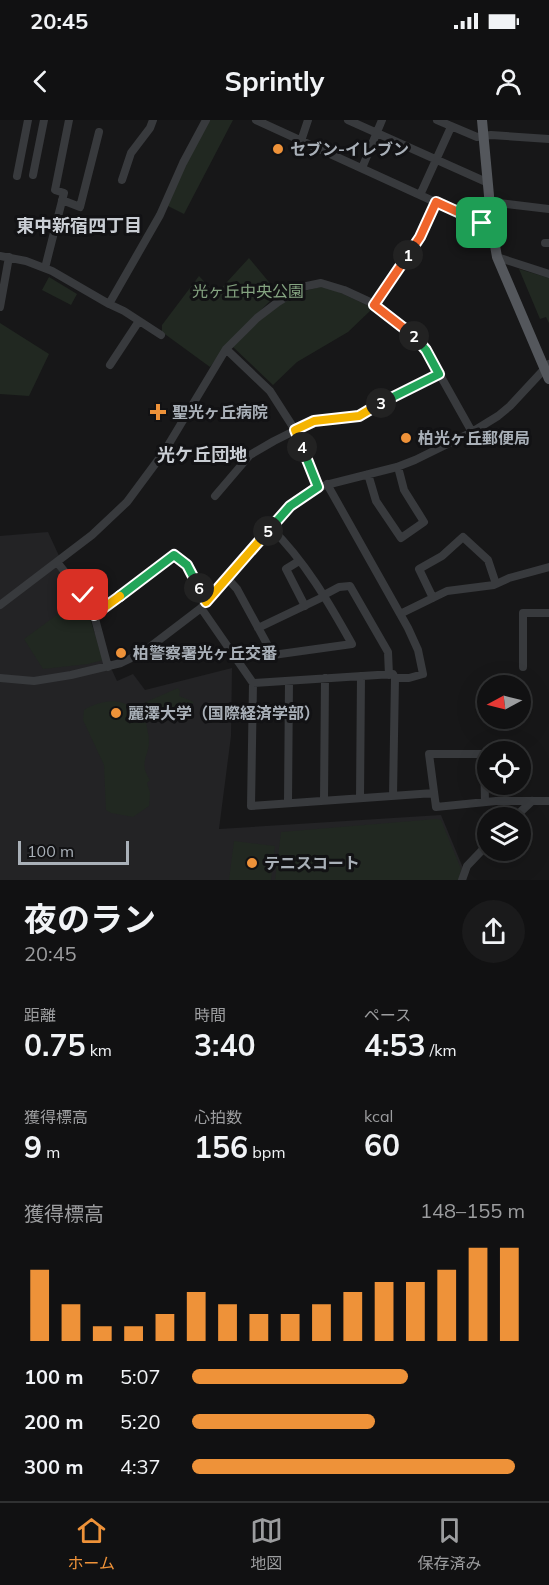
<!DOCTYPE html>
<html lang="ja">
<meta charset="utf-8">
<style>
:root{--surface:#111112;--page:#1a1a1b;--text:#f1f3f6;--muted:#9c9d9f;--line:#303132;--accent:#ee9239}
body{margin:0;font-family:Mulish,"Noto Sans JP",sans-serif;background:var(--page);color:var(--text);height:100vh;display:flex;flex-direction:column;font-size:22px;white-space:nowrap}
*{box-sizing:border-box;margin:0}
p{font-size:20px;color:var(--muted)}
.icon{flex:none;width:33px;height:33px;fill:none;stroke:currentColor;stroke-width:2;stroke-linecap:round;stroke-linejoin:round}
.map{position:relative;height:760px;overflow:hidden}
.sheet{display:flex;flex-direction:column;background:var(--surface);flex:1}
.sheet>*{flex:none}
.needle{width:39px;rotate:263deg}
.buttons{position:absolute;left:477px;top:555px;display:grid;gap:12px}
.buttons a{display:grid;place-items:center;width:54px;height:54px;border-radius:50%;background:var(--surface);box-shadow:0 6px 24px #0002,0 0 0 2px var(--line);font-size:30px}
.scale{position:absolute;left:18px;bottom:15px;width:111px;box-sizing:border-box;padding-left:6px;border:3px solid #a9b0b8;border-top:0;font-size:16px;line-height:21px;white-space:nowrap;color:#a9b0b8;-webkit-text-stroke:4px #121214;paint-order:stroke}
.pin{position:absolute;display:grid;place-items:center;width:51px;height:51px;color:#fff;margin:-26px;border-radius:12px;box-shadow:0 3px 9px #0006}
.km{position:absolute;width:30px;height:30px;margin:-15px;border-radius:50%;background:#222;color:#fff;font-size:16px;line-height:30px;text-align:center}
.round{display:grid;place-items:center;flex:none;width:63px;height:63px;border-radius:32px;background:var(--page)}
.overview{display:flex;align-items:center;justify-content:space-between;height:102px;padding:0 24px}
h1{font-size:33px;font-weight:700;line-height:45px}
.metrics{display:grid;grid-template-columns:repeat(3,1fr);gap:9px;height:102px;padding:6px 24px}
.metrics div{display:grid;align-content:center}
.metrics b{font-size:30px;font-weight:700}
.metrics small{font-size:16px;font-weight:400}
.metrics p{font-size:16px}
.chart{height:168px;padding:12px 24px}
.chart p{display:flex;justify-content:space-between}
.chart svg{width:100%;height:108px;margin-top:6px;stroke:var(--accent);stroke-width:6}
ul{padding:0 24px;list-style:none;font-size:20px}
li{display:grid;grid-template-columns:96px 72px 1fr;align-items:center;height:45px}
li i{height:15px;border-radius:8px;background:var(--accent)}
.status{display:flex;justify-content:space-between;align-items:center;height:42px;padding:0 30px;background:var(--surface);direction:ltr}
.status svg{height:16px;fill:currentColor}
header{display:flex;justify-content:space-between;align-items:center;height:78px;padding:0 24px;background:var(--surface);font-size:27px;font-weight:700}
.dock{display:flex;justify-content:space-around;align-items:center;height:84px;border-top:2px solid var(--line);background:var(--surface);font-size:16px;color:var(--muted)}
.dock a{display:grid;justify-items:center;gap:3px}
.dock .selected{color:var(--accent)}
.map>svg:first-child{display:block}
</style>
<div class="status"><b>20:45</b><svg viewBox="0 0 49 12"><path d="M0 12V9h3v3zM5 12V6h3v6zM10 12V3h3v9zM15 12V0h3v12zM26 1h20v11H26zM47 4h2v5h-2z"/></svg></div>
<header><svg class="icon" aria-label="back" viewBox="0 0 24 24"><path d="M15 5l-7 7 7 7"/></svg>Sprintly<svg class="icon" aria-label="person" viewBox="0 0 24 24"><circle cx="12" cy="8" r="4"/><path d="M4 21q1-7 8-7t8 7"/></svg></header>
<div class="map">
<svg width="549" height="760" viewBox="0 0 549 760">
<rect width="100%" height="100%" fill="#171718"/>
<path fill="#232325" d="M48,412L117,561L133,554L145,570L232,548L231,616L219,709L441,695L463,748L459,760H0V416Z"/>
<path fill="#212821" d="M208,0H233L184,94L166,85Z
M249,138L278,173L229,222L210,247L162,212V205L199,156L216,174Z
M519,149L549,158V203L546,197L540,199Z
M49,157L77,174L71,185L42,170Z
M321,167L330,168L369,186L370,191L348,212L297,242L273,265L233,227C258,201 284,173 321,167Z
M0,203L49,234L29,276L0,274Z
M80,478L88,492L103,540L88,544L43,549L24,519Z
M178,568L180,571L179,576L194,582C181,597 163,595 146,600C146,607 149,614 149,621C149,637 138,642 150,660L147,663L150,673L149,686L133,697L111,693L106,690L104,645L83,600L84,590C99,581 118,577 132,588Z
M436,699L441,700L461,749L459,760H275L281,712Z
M234,721L275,726L271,760H229Z"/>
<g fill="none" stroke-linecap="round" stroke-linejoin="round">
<path stroke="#383a3d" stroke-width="8" d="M256,0L492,108
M348,0L484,61H488
M437,0L477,17L491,15L549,19
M301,21L308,0
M362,48L382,0
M33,55L44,0
M17,56L28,0
M122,60L131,33L150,8L153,0
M420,75L451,7
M62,80L80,87L99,12
M490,82L549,89
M545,123H549
M0,136L26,141L52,151L109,184L160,95L183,43L206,0
M497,137L549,154
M45,148L64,73L55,70L69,0
M109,184L124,191L161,215
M374,185L420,117L436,82
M0,187L9,137
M226,229L270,271L295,310L318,367
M110,245L139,201
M368,354L376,381L401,418L424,402L404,370L398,347
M327,364L408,508L418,530L423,554L409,558H395
M215,376L250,335L274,321L314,301L359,296L439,254
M299,441L286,449L305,486
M57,442L83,475L94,495L108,547
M228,459L237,469L273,535L352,524C329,483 305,441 271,408
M324,475L339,467L350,466L388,532L389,555
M433,478L419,449L442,436L463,417L488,440L496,464
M0,485L92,415L127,382L164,332L226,229L257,198L278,182L302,167L321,163L344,170L370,182L412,214L426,230L472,312
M201,488L253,563L251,686L434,673
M400,494L447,471L494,465L509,458L549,447
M94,495L174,435L187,445L206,482
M258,508L325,476
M523,547V493H549
M0,558L34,561L71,555L121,543L142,533L201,488L298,380L318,367L397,347L415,340L472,312L498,296L510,286L549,244
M253,563L393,554L395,558L393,676
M360,678L361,556
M324,680L325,558
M485,682L484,634H429L436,687L496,681H549
M288,683L289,561
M514,698L532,681
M462,760L467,746L488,724"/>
<path stroke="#54575c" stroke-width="10" d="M482,0L492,108L497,137L549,259"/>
</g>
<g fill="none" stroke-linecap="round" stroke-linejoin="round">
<defs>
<path id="split-1" d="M408,135L420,117L436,82L482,103"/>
<path id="split-2" d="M408,135L374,185L414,216"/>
<path id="split-3" d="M381,283L439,254L426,230L414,216"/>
<path id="split-4" d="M302,327L295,310L314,301L359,296L381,283"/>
<path id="split-5" d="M268,411L290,386L318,367L302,327"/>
<path id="split-6" d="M199,468L206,482L268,411"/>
<path id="split-7" d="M120,476L174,435L187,445L199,468"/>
<path id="split-8" d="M83,475L94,495L120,476"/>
</defs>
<use href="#split-1" stroke="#fff" stroke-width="12"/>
<use href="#split-2" stroke="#fff" stroke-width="12"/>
<use href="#split-3" stroke="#fff" stroke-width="12"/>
<use href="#split-4" stroke="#fff" stroke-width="12"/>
<use href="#split-5" stroke="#fff" stroke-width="12"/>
<use href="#split-6" stroke="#fff" stroke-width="12"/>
<use href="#split-7" stroke="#fff" stroke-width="12"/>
<use href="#split-8" stroke="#fff" stroke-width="12"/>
<use href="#split-1" stroke="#f0652b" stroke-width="8"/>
<use href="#split-2" stroke="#f0652b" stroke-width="8"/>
<use href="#split-3" stroke="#22a559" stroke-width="8"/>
<use href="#split-4" stroke="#f5b400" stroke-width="8"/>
<use href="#split-5" stroke="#22a559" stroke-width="8"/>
<use href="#split-6" stroke="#f5b400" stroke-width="8"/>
<use href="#split-7" stroke="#22a559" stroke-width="8"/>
<use href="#split-8" stroke="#f5b400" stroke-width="8"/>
</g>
<g fill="#ee9239" stroke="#121214" stroke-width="2">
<circle cx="278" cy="29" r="6"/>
<path d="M155 283h6v6h6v6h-6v6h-6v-6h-6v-6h6z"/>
<circle cx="406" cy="318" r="6"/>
<circle cx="121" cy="533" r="6"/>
<circle cx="116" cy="593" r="6"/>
<circle cx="252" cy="743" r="6"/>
</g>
<g text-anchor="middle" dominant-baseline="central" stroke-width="6" stroke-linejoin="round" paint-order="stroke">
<g font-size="16" font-weight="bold" fill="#a9b0b8" stroke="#121214" text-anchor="start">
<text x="290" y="29">セブン-イレブン</text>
<text x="172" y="292">聖光ヶ丘病院</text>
<text x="418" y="318">柏光ヶ丘郵便局</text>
<text x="133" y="533">柏警察署光ヶ丘交番</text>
<text x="128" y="593">麗澤大学（国際経済学部）</text>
<text x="264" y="743">テニスコート</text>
</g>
<g font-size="16" fill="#84a380" stroke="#121214">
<text x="248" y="171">光ヶ丘中央公園</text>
</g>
<g font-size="18" font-weight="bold" fill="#caced4" stroke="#121214">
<text x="79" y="105">東中新宿四丁目</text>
<text x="202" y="334">光ケ丘団地</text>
</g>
</g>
</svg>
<div class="buttons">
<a><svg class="needle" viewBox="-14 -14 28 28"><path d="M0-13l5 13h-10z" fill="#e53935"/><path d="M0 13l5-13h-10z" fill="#9c9d9f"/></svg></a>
<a><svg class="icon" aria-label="locate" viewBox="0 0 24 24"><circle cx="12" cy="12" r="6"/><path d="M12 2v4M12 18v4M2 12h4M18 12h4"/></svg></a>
<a><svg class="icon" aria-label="layers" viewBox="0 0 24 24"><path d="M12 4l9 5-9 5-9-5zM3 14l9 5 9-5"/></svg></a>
</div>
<div class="scale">100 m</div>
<div class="pin" style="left:482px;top:103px;background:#1e9e55"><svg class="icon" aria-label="arrive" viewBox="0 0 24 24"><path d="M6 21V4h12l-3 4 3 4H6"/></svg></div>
<div class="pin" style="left:83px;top:475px;background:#d93025"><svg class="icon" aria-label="check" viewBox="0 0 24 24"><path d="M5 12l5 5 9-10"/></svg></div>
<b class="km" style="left:408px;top:135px">1</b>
<b class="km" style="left:414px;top:216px">2</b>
<b class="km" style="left:381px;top:283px">3</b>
<b class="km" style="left:302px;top:327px">4</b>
<b class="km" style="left:268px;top:411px">5</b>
<b class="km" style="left:199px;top:468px">6</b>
</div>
<section class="sheet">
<div class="overview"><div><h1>夜のラン</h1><p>20:45</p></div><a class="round"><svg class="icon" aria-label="share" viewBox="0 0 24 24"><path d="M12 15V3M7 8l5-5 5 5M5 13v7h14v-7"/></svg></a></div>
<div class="metrics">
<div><p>距離</p><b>0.75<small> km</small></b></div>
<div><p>時間</p><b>3:40</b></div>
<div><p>ペース</p><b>4:53<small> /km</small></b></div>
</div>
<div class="metrics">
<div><p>獲得標高</p><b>9<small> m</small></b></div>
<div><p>心拍数</p><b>156<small> bpm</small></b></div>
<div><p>kcal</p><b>60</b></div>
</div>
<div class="chart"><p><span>獲得標高</span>148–155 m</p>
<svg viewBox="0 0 160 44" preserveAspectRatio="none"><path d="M5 44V15M15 44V29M25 44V38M35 44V38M45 44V33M55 44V24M65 44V29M75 44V33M85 44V33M95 44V29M105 44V24M115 44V20M125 44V20M135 44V15M145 44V6M155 44V6"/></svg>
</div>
<ul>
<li><b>100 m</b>5:07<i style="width:65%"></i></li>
<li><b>200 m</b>5:20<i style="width:55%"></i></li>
<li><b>300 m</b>4:37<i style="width:97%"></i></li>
</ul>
</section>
<nav class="dock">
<a class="selected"><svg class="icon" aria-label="home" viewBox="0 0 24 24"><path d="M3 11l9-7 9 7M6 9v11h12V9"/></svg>ホーム</a>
<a><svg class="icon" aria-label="map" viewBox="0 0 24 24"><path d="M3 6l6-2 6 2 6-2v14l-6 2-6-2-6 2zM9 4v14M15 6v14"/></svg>地図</a>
<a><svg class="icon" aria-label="saved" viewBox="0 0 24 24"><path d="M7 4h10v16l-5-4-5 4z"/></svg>保存済み</a>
</nav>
